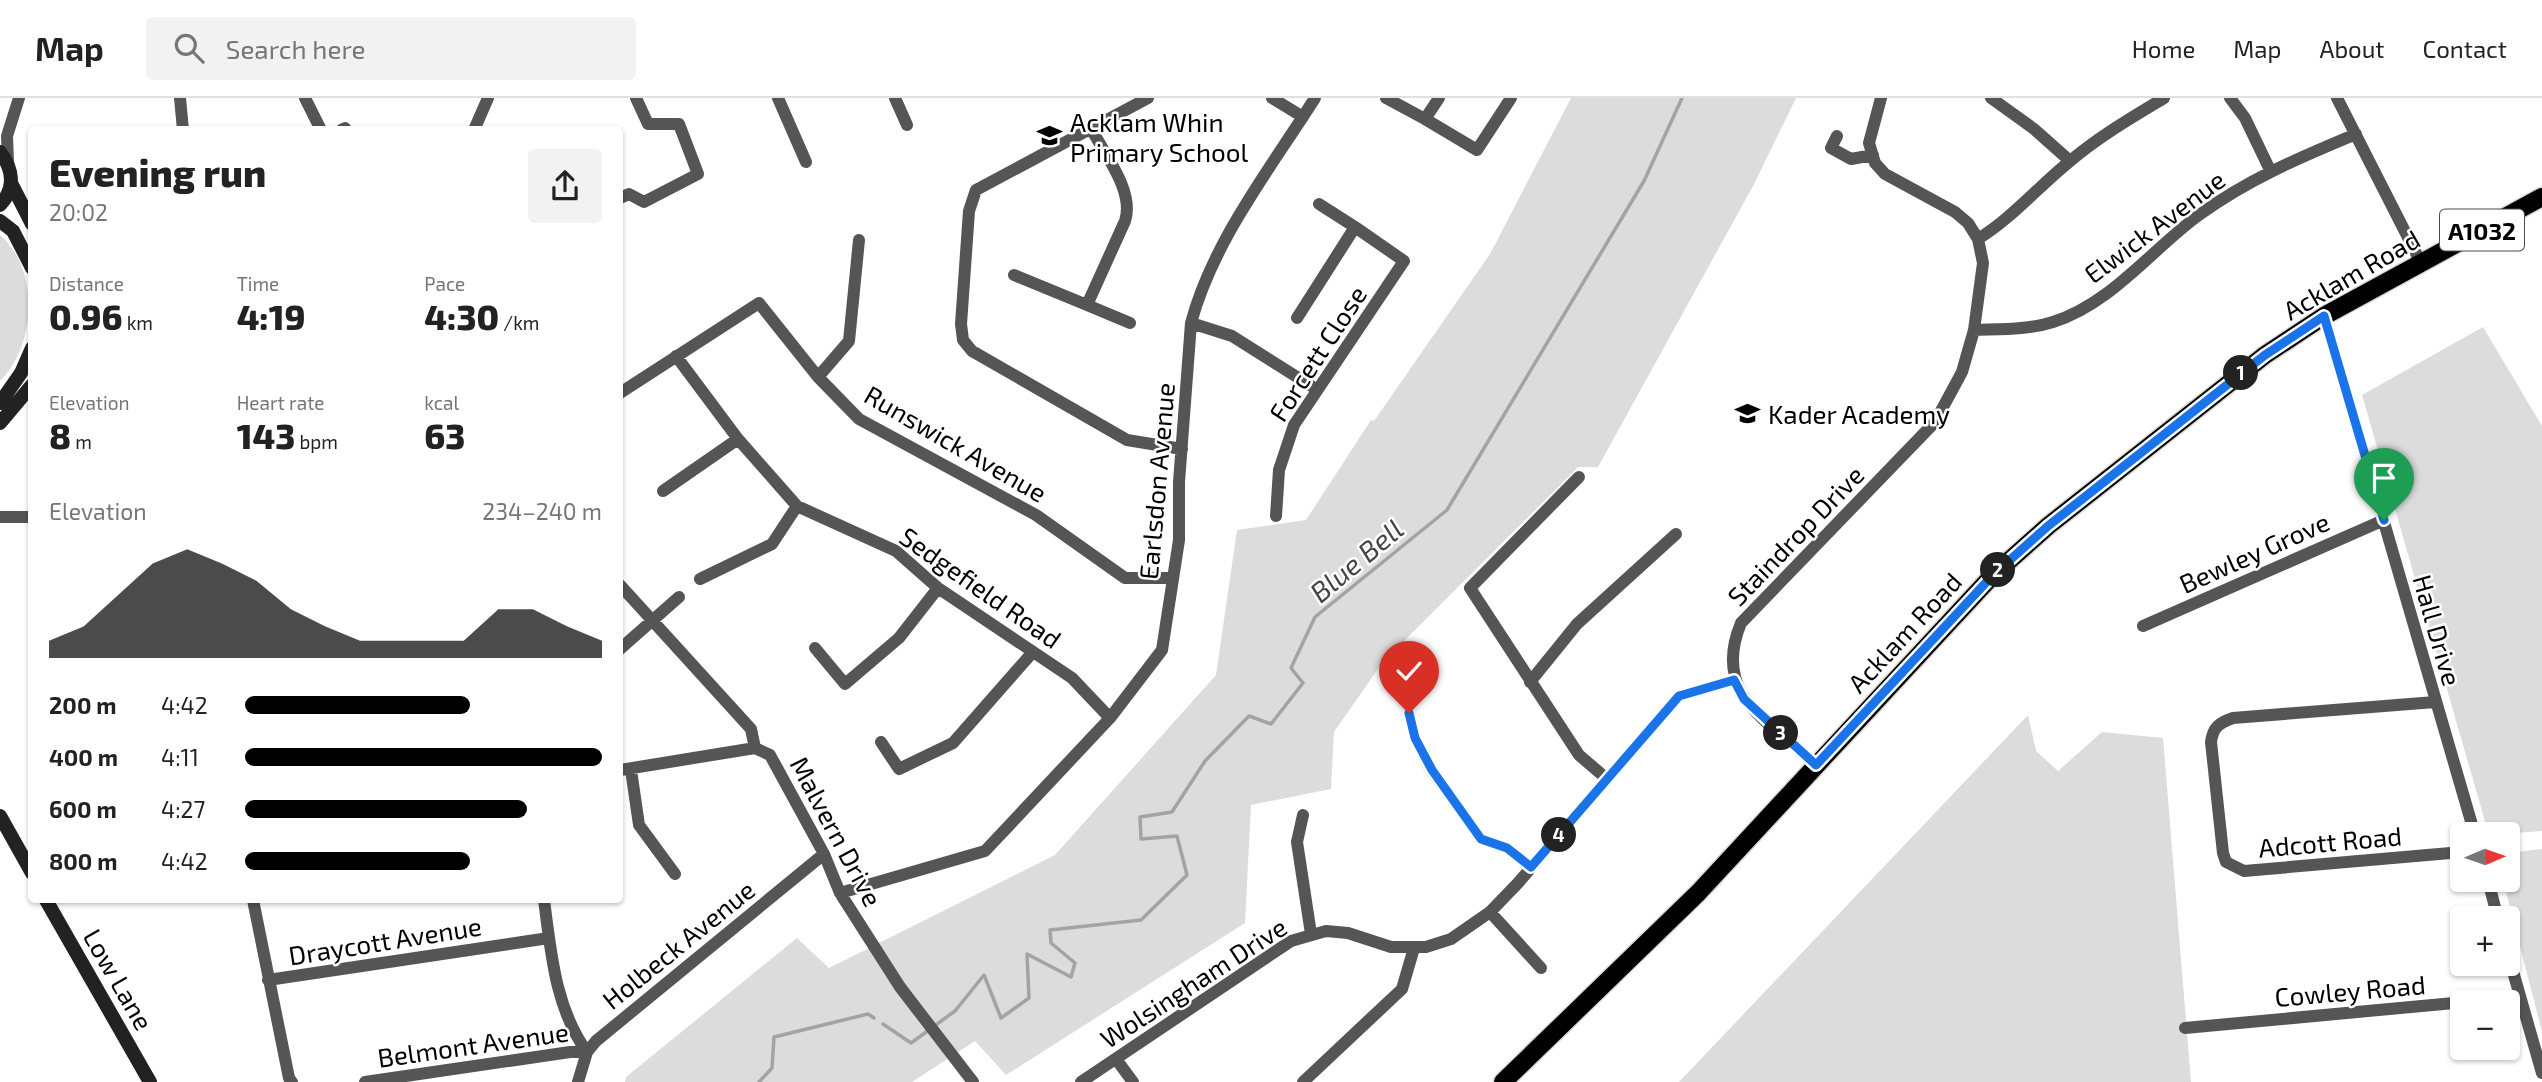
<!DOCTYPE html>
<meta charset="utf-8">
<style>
:root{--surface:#fff;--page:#f2f2f2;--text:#222;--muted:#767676;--line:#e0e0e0;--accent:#000}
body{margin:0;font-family:"Exo 2",sans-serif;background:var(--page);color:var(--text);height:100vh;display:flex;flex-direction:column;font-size:26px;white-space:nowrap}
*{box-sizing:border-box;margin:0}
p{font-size:23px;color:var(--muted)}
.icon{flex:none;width:38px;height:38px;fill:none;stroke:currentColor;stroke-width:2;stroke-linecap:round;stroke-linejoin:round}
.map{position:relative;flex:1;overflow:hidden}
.sheet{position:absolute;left:28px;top:28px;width:595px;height:777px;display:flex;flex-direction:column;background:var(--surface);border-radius:7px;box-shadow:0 2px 5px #0004}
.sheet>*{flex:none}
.needle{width:46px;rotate:88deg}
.tools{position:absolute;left:2450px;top:724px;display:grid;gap:14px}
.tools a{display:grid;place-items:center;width:70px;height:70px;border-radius:7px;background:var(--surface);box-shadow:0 2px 5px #0004;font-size:35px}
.pin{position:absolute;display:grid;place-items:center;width:60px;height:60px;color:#fff;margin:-72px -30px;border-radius:50% 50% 50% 0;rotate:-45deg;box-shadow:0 0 7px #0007}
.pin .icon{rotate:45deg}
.km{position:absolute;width:35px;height:35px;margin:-18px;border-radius:50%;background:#222;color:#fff;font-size:19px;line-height:35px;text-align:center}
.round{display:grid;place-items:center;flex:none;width:74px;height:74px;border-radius:7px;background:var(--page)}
.overview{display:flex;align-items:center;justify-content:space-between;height:119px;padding:0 21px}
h1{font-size:38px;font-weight:800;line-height:52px}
.figures{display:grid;grid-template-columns:repeat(3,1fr);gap:10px;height:119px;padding:7px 21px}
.figures div{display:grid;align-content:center}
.figures b{font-size:35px;font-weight:800}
.figures small{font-size:19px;font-weight:400}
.figures p{font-size:19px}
.chart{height:196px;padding:14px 21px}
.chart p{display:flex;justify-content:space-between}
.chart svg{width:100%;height:126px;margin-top:7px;fill:var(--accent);opacity:.7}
ul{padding:0 21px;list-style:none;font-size:23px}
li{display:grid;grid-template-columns:112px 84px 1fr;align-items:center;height:52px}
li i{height:18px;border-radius:9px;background:var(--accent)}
header{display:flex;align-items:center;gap:42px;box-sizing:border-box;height:98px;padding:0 35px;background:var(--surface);border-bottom:2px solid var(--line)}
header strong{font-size:33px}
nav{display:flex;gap:38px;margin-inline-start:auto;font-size:24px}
.search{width:490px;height:63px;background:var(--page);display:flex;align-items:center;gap:18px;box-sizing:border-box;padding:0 24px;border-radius:7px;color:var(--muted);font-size:26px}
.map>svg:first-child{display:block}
</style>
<header>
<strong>Map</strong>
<div class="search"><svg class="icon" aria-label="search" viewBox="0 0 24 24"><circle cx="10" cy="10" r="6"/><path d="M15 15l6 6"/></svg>Search here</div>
<nav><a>Home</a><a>Map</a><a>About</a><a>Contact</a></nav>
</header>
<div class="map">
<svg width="2542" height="984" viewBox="0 0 2542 984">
<rect width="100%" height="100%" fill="#fff"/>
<path fill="#dcdcdc" d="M1571,0H1796L1753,88L1598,369H1578L1382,565L1334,634L1331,691L1251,707L1245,825L1006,977L975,943L912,984H625L626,979L797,840L829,870L1055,757L1216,577L1237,432L1306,422L1371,322L1374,323L1490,156Z
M0,137C40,171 36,248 0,283Z
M2483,229L2542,328V733L2489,737L2362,297Z
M2028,617L2036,653L2058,673L2102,634L2163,640L2191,984H1679Z
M2542,751V934L2503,782H2508V755Z"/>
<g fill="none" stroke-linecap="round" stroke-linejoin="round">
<path stroke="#a3a3a3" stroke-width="3.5" d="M883,926L911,945L955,913L984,877L1001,920L1029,900L1027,856L1071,879L1075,865L1051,845L1050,832L1141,822L1187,777L1177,738L1141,741L1140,719L1172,714L1205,663L1249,618L1271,626L1303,585L1291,570L1315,519L1447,412L1644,83L1682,0
M759,984L772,970L774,939L868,916L874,920"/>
<defs>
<path id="primary" d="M1503,984L1698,795L1993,477L2048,428L2265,257L2324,218L2542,99"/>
</defs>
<use href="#primary" stroke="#dbdbdb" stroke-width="21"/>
<path stroke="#555" stroke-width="12" d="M180,0L183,32
M305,0L321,32
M778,0L806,64
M895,0L907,27
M1148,0L976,92L969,113L961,226L963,242L972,253L1127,342L1182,351
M1272,0L1303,19
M1386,0L1425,21
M1439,0L1425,21L1477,52L1511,0
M1991,0L2034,31L2070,63
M2230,0L2245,20L2270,72
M2337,0L2421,165
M341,32L345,30
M474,32L488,0
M1837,38L1831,50L1851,61L1873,57
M8,64L7,38L19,0
M620,100L629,96L644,104L698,76L679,26H648L636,0
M1319,106L1355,129
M1978,141C2012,120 2038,89 2069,64C2098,39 2131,20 2164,0
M859,142L849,243L818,279L859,321L1036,417L1125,480H1171
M1014,177L1087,207L1125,123C1135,93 1104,56 1091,30
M1087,207L1130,225
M2324,218L2475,737
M1191,225L1232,238L1316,291
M1974,232C2001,231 2028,232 2053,224C2111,206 2152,151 2199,117C2248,81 2301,59 2356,36
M676,258L738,341L797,408L896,453L938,490L1072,580L1110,620
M620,295L759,205L818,279
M1579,379L1470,490L1579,657L1607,681
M663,393L738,341
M1276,418L1279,372L1294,327L1404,163L1355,129L1297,220
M0,419H32
M700,481L772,446L797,408
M620,487L751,631L755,650
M2143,528L2384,422
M815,550L845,586L899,540L938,490
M620,551L679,499
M1530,584L1577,526L1676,436
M2435,604L2233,620C2219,625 2213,629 2211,644L2223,755L2226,764L2244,773L2462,754
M1409,615L1415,640L1431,672L1481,741L1507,750L1531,770
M881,644L899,671L953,645L1032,555
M755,650L770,657L824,756L840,795L900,889L973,984
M1817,667C1769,624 1711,597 1741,525L1935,324L1962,274L1974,232L1983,165L1978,141L1968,125L1955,114L1885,76L1875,65L1869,45L1881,0
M620,672L755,650
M631,672L639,727L675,776
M1303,717L1297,744L1311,836
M2488,782L2498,821
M840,795L985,753L1110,620L1162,552L1179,442V384L1191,225C1213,143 1270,71 1315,0
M253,802L289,980L292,984
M544,802C551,854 555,910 587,954
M1490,814L1541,870
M2508,856L2542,975
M268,882L549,840
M2185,930L2519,899
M1116,961L1133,984
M365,984L570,954H587
M578,984L587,954L596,943L824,756
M1081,984L1291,843L1326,833L1348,835L1391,849H1426L1451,841L1490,814L1518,785L1679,598L1734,582
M1303,984L1402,891L1414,850"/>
<path stroke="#222" stroke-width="14" d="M0,54C13,71 16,90 0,107
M11,85L32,126
M0,123L13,133L32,170
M0,305L21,275L32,250
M0,325L32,287
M0,718L32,775
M46,802L150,984"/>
<use href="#primary" stroke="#000" stroke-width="18"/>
</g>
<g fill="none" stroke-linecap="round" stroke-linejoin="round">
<defs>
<path id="route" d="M1409,615L1415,640L1432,672L1481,741L1507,750L1531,769L1679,598L1734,582L1744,601L1816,667L1993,477L2048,428L2265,257L2324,218L2384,422"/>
</defs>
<use href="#route" stroke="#fff" stroke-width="14"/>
<use href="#route" stroke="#1a73e8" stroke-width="9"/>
</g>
<defs>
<symbol id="school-bare" viewBox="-9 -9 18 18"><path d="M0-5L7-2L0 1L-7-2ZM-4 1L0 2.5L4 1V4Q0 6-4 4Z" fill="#000" stroke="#fff" stroke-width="2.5" paint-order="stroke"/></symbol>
</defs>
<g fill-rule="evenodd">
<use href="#school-bare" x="1032" y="20" width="35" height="35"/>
<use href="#school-bare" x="1730" y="298" width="35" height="35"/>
</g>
<g text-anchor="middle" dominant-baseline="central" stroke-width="5" stroke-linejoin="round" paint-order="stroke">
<rect fill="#fff" stroke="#4c4c4c" stroke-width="2" x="2440" y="111.5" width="84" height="41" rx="5"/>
<g font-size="24" font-weight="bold" fill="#000">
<text x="2482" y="132">A1032</text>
</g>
<g font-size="26" fill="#000" stroke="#fff" text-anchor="start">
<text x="1070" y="23">Acklam Whin<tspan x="1070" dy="30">Primary School</tspan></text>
<text x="1768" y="315">Kader Academy</text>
</g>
<g font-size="26" fill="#000" stroke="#fff">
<text transform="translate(2154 128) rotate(-37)">Elwick Avenue</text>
<text transform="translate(2351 176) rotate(-30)">Acklam Road</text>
<text transform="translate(1317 255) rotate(-57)">Forcett Close</text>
<text transform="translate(956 345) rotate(30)">Runswick Avenue</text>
<text transform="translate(1156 383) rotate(-85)">Earlsdon Avenue</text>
<text transform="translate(1795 437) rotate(-46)">Staindrop Drive</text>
<text transform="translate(2254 454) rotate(-24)">Bewley Grove</text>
<text transform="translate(981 489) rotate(35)">Sedgefield Road</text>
<text transform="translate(2438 532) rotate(74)">Hall Drive</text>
<text transform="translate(1904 534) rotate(-47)">Acklam Road</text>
<text transform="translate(837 733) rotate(62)">Malvern Drive</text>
<text transform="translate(2330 743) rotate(-5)">Adcott Road</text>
<text transform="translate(385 842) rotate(-9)">Draycott Avenue</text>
<text transform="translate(678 846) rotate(-39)">Holbeck Avenue</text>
<text transform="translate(119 881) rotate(60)">Low Lane</text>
<text transform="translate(1193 884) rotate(-33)">Wolsingham Drive</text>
<text transform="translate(2350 892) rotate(-5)">Cowley Road</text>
<text transform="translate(473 946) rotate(-8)">Belmont Avenue</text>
</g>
<g font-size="28" font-style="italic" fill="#444" stroke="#fff">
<text transform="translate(1356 462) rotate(-40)">Blue Bell</text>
</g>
</g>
</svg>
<div class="tools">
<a><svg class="needle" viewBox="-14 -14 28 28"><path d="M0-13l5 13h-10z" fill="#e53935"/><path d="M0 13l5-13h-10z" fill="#767676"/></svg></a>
<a>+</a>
<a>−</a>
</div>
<div class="pin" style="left:2384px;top:422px;background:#1e9e55"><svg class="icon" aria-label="arrive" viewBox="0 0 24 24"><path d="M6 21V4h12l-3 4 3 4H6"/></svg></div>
<div class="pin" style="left:1409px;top:615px;background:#d93025"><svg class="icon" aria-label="check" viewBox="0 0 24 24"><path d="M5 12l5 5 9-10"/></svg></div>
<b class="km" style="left:2241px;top:275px">1</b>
<b class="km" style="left:1998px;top:472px">2</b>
<b class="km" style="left:1781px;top:635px">3</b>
<b class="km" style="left:1559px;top:737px">4</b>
<section class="sheet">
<div class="overview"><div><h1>Evening run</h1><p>20:02</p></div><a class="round"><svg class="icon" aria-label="share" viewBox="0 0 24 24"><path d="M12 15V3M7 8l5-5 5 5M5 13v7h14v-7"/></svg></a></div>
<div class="figures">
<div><p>Distance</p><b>0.96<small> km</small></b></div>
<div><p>Time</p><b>4:19</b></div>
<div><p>Pace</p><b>4:30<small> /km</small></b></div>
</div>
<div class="figures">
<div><p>Elevation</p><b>8<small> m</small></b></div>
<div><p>Heart rate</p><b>143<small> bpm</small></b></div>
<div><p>kcal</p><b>63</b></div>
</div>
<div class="chart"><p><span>Elevation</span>234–240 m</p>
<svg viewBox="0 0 160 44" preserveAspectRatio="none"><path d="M0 44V38L10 33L20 22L30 11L40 6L50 11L60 17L70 27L80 33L90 38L100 38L110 38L120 38L130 27L140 27L150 33L160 38V44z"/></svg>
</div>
<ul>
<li><b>200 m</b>4:42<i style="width:63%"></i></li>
<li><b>400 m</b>4:11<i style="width:100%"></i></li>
<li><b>600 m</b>4:27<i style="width:79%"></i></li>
<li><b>800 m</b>4:42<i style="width:63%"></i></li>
</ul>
</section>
</div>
